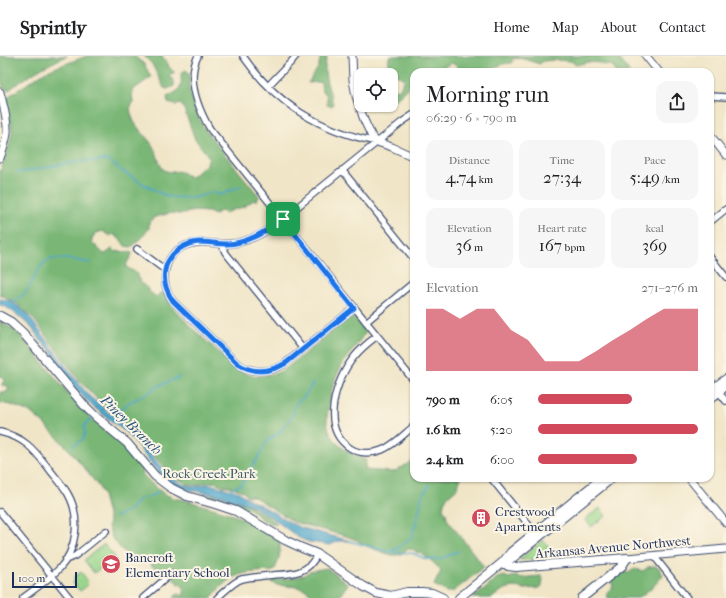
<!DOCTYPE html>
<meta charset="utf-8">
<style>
:root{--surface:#fff;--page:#f6f6f6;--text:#202124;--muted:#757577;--line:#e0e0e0;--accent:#d1495b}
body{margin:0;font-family:"IM FELL French Canon",serif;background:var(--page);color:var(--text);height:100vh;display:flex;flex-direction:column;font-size:15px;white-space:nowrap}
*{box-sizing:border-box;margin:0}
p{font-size:13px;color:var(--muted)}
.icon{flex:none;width:22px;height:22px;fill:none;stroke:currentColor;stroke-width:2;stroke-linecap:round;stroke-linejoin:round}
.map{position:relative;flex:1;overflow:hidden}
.drawer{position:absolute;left:410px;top:12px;width:304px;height:414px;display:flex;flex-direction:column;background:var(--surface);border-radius:12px;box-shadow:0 1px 3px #0004}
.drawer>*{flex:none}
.buttons{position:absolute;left:354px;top:12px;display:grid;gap:8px}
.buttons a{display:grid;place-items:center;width:44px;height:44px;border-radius:8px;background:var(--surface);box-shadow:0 1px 3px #0004;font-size:20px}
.scale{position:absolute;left:12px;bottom:10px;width:65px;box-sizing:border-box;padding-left:4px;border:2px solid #1b2f5e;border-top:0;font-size:11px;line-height:14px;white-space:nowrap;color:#1b2f5e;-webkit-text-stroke:3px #fcf5e5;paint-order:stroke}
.pin{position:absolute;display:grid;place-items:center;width:34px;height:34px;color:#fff;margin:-17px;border-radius:8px;box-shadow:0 2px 6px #0006}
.round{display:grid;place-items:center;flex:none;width:42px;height:42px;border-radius:12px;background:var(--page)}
.headline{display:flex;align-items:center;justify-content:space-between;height:68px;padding:0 16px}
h1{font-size:22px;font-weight:600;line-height:30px}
.metrics{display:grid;grid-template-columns:repeat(3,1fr);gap:6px;height:68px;padding:4px 16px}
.metrics div{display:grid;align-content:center;border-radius:10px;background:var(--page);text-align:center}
.metrics b{font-size:17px;font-weight:600}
.metrics small{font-size:11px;font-weight:400}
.metrics p{font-size:11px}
.chart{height:112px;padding:8px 16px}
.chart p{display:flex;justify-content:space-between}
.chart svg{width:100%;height:72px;margin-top:4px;fill:var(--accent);opacity:.7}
ul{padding:0 16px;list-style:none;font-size:13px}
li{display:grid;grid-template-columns:64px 48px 1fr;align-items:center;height:30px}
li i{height:10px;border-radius:5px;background:var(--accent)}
header{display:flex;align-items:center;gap:24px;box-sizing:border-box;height:56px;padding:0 20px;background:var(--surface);border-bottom:1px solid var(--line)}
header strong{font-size:19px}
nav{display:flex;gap:22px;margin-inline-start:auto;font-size:14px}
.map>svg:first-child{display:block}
</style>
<header>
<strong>Sprintly</strong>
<nav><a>Home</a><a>Map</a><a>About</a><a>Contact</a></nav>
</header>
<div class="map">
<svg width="726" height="542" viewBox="0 0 726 542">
<rect width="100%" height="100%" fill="#fcf5e5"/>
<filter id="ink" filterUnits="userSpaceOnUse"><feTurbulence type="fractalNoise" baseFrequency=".025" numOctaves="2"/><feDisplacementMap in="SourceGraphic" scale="8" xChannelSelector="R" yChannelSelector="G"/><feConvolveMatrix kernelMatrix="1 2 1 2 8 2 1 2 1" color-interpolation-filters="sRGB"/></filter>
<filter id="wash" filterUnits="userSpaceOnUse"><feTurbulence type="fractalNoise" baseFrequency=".012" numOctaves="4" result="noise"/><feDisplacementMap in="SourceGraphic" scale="16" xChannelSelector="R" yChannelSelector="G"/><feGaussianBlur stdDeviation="0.9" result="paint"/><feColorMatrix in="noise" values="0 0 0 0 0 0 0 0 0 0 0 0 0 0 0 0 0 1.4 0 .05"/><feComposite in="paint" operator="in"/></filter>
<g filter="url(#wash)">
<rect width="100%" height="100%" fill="#f0e5c7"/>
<path fill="#99d68b" stroke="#5a8274" d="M600,452L606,460L591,471L585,463Z
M543,484L549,492L547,493L552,502L520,504L519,503Z
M104,488L115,501L94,517L84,504Z
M81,516L88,525L86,527L88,529L80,535L73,527L75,524L73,522Z"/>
<path fill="#7ab777" stroke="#4a736a" d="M0,0H67C46,9 27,20 9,34H7C6,34 5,33 4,33C1,29 0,6 0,0Z
M87,0H134L144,8L151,21L133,34L132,38L133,47L130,52C132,73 147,77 155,94C158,99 159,109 163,113C168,118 176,114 181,116C184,117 186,119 189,121H191L207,108L209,101L195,83L184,53L181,48L176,49L168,47L167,41C170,39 173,38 176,36C183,31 181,24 181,17L186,14C192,18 189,25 189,31C191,42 195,53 200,64C204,73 211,81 217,89C231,106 245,123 259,140L257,145L254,144L243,151L229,155L226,158L222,155L218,156L215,159L209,156L195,155L179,158L171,157L155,161L150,165L149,168V172L142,182L135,188L131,191L125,190L121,184L113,178L110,180L107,178H106L103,175L96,177L92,182V186L104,198L107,197L112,193L116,196L119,195L132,197V198L127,207L126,211L138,218L137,222L140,224V226L148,233V235L157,241L160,237H163L174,253L190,270L239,315L250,319L259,320L274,318L284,314L349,262C358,261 362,268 367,274L365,278L362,281C354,293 344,304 338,317C334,325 331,334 330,343C328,350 327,358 327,365C329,386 348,398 366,404L365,414L394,416L414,404V422H461L457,432L447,441L444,447L443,452L446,457L447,463L484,511L454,535L447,536L434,529L441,515C437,509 423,496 416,496L413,493H407L402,498L397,499H392L382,496L364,489L357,484L346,480L294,466L253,440H247L243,435L228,430H223L215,426L204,427L199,429H190L186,428L182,425L177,423L158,405L149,394L132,375L118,362L101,347L78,323L33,262L16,247L3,240L0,239V116L10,86L12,75L7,48V44L9,40L43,17L57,11Z
M144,0H162V2L166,4L169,11L174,16V17L170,18L169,20L170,22L173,23L174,27V30L167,33L164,32L152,8Z
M321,0H327C326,4 325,9 325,13C325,26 331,37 333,49L331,50L327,49V41L325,36H322L321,26L308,27L318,12Z
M390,0H617L630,16H616L613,10L609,9H605L601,7L588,6L576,9L571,5L554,4L543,5L540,8L520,2L512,3V7C503,7 496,10 490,16C486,16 483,14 480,14C475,14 464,19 460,15C458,14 458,11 457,9L451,7L434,16H414V26L404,35L400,40L391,45V32L399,34L405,23C392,17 388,16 389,1Z
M0,265L14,274L20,279L83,355L119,386L131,397L142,411L143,419L150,426L164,438L176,443H181L219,454L241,462L280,485C280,499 280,503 274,515C259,516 241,515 229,524C222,529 216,536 211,542H174L176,539L179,538L184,540C184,535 184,532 181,528L179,529L173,522L174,520L170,515L164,519L151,509L150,507L129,500L122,494L112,482L108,470L109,464L107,455L103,439L99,431L73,398L57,381L43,367L30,356L11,349L0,347V336H7L9,331L4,329H1L2,328L4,325L2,320L0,321Z
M204,439H206L217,440L249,449L267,460L277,468L275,469L263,464L249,452L245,454L241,453L204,441Z
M655,510L659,512L663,519C657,528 647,536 638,542H608L607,540V536L613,531L611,523L621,516L629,517C634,512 636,513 643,515L648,511Z
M327,512L348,528L338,542H317L306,534L298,531L277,529L271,526L274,524L292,522L304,519L310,515Z
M505,520L508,522L516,520L519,522L541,520L543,522L542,530L540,532L525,533L516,531L508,532L501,535L492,542H472L483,535L497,522Z"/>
<path fill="#4ea6cb" stroke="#346a94" d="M0,243L11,245L27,258L76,324L89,340L128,373L161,411L175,424L184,429L194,431L209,428L239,436L247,442L266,452L291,467L299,471L350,485H339L330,489L309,486L299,482L271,461L254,450L224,440L185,433L166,424L152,409L138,390L131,382L124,375L91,349L78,335L54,303L50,294L42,286L31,271L15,257L6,251L0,249Z"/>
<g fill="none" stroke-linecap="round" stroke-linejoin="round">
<path stroke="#4ea6cb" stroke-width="1.5" d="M17,116H23L75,106L108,104L122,115L145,129L168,141L194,142L213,136L220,139L241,130
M11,247C17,244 24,239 28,233C34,224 39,205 52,203C63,201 80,205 91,207
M112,362L128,347L148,337L156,331L180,321
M73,390L83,383L85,377L84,370L92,362
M230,434L242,428L248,416L258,402L267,385L278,378L293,359L295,348L304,341L313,327
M115,461L128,456L140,442L150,441L158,436
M349,485L391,496L412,497L426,503H440L459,495
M392,495L401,490L412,481L421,447V442L429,429"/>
</g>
</g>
<g filter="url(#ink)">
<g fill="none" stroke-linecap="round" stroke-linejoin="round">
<defs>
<path id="street" d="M198,0C186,23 198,52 210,73L414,325
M243,0C277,49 319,74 377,86
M268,30L291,6L296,0
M710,40L726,41
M342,114L414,203
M710,166L726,153
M222,188L225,196L303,293
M137,193L161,211L165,213
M710,201L726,221
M354,252L283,309C269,317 250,317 237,307L173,245C156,223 166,190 196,187C209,185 221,190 236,187C250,184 263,178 275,169L402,66L414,58
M366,266L414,226
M377,280C369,286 361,292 354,301C336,323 319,372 350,392C359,398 372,398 382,394C394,389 404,378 414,370
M710,325L726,345
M0,376C26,382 34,394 50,414C56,422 63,429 68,438C81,461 77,494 59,513C48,524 35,533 23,542
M491,422L536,478
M0,456L70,542
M654,500L687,542
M65,504L71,502L75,500L106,475
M143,542L171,518
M217,542C223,537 234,525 242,523C251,521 263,520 273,519C291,518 309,518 317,498"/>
<path id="secondary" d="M352,0L353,24L356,40L364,64L372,81L377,86L392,91L414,101
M646,0L659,16
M0,36C3,49 8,63 7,77C6,85 3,94 0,102
M710,79L726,99
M689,422L726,467
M627,502L726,493"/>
<path id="primary" d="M0,260L11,266L23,277L84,349L96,361L127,387L155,420L171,432L187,440L215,448L236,455L285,484L302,492L317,498L363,530L376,537L391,540L407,536H422L432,537L443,542
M710,335L726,323
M710,343L726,330
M503,506L508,510L516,511L627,502L622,510L582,542
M504,506L514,501L612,422
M459,542L503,506L511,496L602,422"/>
</defs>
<use href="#street" stroke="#3b4a6e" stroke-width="8"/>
<use href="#secondary" stroke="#3b4a6e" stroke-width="9"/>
<use href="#primary" stroke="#3b4a6e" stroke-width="10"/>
<use href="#street" stroke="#fff" stroke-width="5.5"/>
<use href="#secondary" stroke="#fff" stroke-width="7"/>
<use href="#primary" stroke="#fff" stroke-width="8"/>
</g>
</g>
<g fill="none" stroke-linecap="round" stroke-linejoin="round" filter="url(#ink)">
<defs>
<path id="route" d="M283,163L354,252L286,307C271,316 254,318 238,308L173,245C166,235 162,223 166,210C171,196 185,187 199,186C212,186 224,190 236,187C254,183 269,174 283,163Z"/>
</defs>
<use href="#route" stroke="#fff" stroke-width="8"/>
<use href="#route" stroke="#1a73e8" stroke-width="5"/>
</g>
<defs>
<symbol id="building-disc" viewBox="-11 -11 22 22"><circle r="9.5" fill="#d1495b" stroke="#fcf5e5"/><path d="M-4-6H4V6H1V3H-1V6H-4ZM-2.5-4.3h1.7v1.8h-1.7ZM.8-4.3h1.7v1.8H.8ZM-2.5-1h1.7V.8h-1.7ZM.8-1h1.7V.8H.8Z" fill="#fff"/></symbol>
<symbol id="school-disc" viewBox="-11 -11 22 22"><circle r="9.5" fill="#d1495b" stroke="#fcf5e5"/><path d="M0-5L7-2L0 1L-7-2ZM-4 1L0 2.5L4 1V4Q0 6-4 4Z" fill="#fff"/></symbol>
</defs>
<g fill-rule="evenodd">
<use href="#building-disc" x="470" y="451" width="22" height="22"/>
<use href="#school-disc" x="100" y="497" width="22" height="22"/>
</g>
<g text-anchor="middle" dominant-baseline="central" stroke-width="4" stroke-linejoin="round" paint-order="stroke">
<g font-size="13" fill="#3a5969" stroke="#fcf5e5">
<text x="209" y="417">Rock Creek Park</text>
</g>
<g font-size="13" fill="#1b2f5e" stroke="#fcf5e5" text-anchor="start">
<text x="495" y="455">Crestwood<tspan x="495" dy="15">Apartments</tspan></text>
<text x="125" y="501">Bancroft<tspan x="125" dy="15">Elementary School</tspan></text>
</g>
<g font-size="13" fill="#1b2f5e" stroke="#fcf5e5">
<text transform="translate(613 491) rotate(-5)">Arkansas Avenue Northwest</text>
</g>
<g font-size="14" font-style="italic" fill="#2d5984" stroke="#fcf5e5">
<text transform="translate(131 369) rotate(44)">Piney Branch</text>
</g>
</g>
</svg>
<div class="buttons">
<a><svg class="icon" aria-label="locate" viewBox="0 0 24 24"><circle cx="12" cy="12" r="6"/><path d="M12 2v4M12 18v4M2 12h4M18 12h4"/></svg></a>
</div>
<div class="scale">100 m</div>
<div class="pin" style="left:283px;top:163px;background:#1e9e55"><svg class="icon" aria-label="arrive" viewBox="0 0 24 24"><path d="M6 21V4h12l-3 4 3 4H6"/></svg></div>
<section class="drawer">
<div class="headline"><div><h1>Morning run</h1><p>06:29 · 6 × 790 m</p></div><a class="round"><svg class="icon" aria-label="share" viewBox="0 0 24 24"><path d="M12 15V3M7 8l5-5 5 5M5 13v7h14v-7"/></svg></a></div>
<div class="metrics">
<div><p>Distance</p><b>4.74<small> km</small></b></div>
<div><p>Time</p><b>27:34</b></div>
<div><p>Pace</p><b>5:49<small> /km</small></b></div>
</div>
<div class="metrics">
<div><p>Elevation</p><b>36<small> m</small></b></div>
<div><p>Heart rate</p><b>167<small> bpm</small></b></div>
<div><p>kcal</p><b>369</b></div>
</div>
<div class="chart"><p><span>Elevation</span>271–276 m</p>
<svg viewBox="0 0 160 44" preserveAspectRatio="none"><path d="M0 44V6L10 6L20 12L30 6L40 6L50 19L60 25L70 38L80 38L90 38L100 32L110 25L120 19L130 12L140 6L150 6L160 6V44z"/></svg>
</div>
<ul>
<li><b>790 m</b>6:05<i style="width:59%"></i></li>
<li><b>1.6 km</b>5:20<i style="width:100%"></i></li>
<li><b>2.4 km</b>6:00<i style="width:62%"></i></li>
</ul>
</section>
</div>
